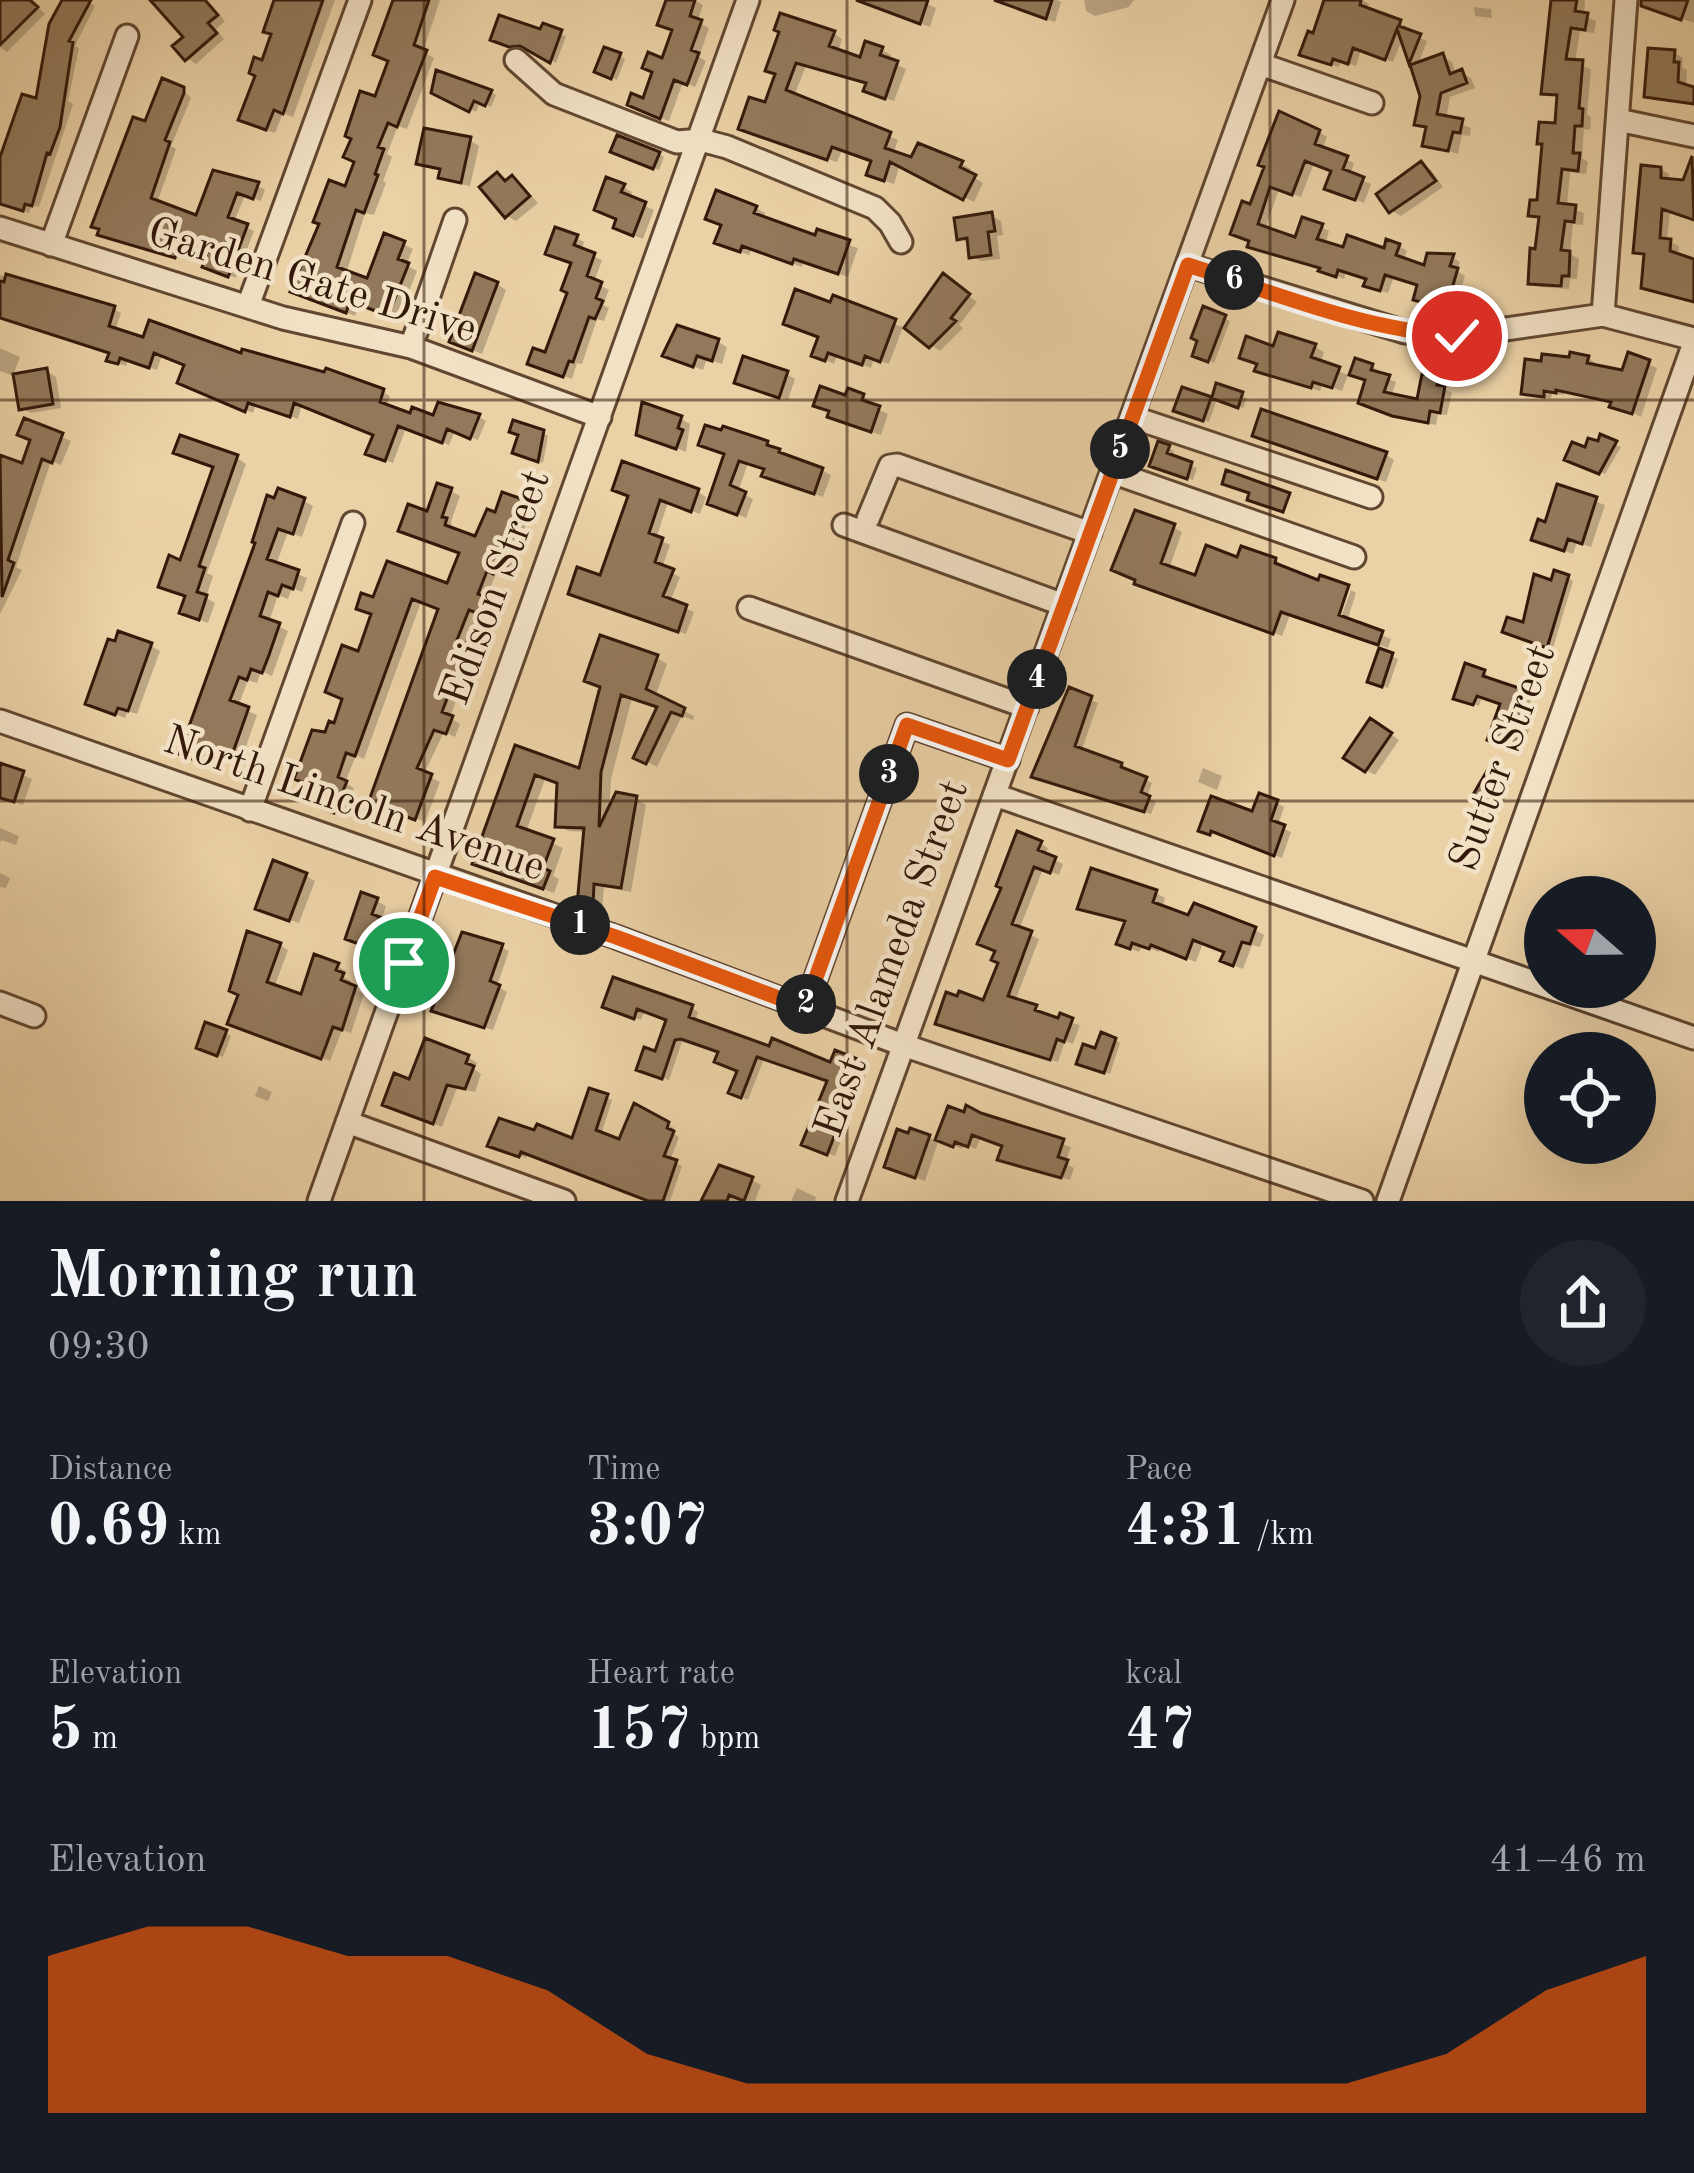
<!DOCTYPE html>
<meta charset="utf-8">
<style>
:root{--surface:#171b24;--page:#20242c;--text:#f1f3f6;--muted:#9ea1a6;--accent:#ea580c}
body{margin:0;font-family:"Old Standard TT",serif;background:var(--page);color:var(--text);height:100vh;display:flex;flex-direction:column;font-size:45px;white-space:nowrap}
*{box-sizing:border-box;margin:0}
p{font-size:39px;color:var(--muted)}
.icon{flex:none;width:66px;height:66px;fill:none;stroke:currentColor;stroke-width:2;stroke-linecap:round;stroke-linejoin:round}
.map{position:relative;height:1201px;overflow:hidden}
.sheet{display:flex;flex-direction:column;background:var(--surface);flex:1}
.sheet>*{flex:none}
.needle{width:78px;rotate:290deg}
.buttons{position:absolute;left:1524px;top:876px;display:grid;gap:24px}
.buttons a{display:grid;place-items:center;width:132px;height:132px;border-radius:50%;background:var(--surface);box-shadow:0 12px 48px #0002;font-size:60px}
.pin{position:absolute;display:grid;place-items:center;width:102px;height:102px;color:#fff;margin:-51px;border:6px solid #fff;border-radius:50%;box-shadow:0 3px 12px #0007}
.km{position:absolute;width:60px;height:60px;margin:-30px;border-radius:50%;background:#222;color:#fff;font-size:33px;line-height:60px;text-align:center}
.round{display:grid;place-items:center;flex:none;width:126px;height:126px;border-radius:63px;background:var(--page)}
.headline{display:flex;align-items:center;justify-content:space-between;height:204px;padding:0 48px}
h1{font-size:66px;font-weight:600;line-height:90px}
.metrics{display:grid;grid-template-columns:repeat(3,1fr);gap:18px;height:204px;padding:12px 48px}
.metrics div{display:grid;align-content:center}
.metrics b{font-size:60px;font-weight:600}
.metrics small{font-size:33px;font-weight:400}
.metrics p{font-size:33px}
.chart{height:336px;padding:24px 48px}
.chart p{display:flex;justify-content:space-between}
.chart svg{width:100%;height:216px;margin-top:12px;fill:var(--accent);opacity:.7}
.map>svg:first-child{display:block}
</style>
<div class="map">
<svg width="1694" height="1201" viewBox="0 0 1694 1201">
<rect width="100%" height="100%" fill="#ebd1a6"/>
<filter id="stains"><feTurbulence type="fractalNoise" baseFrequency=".00167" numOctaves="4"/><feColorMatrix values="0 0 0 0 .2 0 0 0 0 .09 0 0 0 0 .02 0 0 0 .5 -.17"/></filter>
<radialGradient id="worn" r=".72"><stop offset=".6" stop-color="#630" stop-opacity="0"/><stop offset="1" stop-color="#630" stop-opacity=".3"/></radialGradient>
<path fill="#0003" d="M0,0H31L45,14L7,52L0,47Z
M65,0H84L95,6L75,46L79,48L68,101L73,104L39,207L32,205L29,213L0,205V166L38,102Z
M152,0H206L225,21L216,29L224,39L196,64L187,58V38Z
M277,0H335L293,117L283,113L275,133L251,124L274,34Z
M397,0H440L423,52L434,58L407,129L398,126L387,154L392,157L383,181L386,183L374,215L365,213L346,274L368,282L403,244L413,249L406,265L417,271L398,319L360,304L355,316L302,296L347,190L391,61Z
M669,0H694L703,5L697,22L709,28L699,57L706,61L695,87L683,82L669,121L639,110L675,31Z
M870,0H918L936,8L930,27L878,9L869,4Z
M1015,0H1057L1061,2L1055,22L1022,12L1013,6Z
M1084,0H1134L1129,7L1095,16L1086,11Z
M1321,0H1362L1369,4L1366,10L1399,23L1407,27L1405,32L1427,41L1418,65L1443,57L1452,62L1456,75L1462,73L1471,78L1475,88L1450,97L1446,119L1471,128L1470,136L1462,135L1458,154L1426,144L1429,130L1418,123L1424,96L1418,65L1412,62L1403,37L1393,62L1361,49L1356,66L1341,61L1339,67L1310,58L1326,3Z
M1554,0H1585L1584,16L1596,21L1594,33L1580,31L1575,63L1591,69L1587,114L1591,117L1590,130L1584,129L1582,158L1588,162L1586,174L1570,172L1567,207L1584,213L1583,225L1573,224L1570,254L1579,259L1577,279H1570L1569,289L1540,287L1531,282L1542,220L1531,214L1540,204L1558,126L1560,98L1544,92Z
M1653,0H1694V23L1658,11Z
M1474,7L1491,9L1492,18L1475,16Z
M542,33L566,36L556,63L529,47L517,48L499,42Z
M833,33L842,39L838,52L862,61L882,50L891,55L889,61L906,69L894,101L876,95L869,84L806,66L794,96L898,140L893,154L913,161L942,153L971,169L968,174L983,183L974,202L900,165L894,184L879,179L874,161L842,150L837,162L751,133L767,106L778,74Z
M606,50L625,59L617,80L603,74Z
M1674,53L1683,58L1682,67L1687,70L1686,88L1694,91V104L1655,100L1647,95Z
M183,90L191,98L171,146L176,149L157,203L198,218L215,173L265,189L261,201L245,195L234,222L254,231L236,278L213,269L212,250L189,242L182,259L100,234L147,125Z
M434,92H491L496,95L491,107L480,102L476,112Z
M1319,132L1327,137L1322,150L1354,163L1350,175L1371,184L1364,203L1336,192L1334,171L1314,163L1301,197L1279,189L1265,230L1297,241L1321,227L1329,231L1325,245L1345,251H1385L1399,246L1407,251L1403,261L1426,268L1452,257L1460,262L1457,271L1465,276L1457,304L1439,298L1436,306L1425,303L1420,286L1394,277L1388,293L1375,289L1369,280L1346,272L1344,279L1274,252L1272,255L1258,250L1252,208L1268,167Z
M469,140L479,146L470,186L451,182L442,176L443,171L420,163Z
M619,154H659L664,157L659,170Z
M1422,164L1431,170L1443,187L1401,216L1392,211Z
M1661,169L1669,174L1668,182L1686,183L1688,176L1694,178V219L1670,211L1667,241L1679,246L1678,257L1694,263V302L1644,286L1647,257L1636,252Z
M497,175L521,184L538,203L516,221L507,216Z
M623,187L632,192L630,199L654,210L643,239L625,232L619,219L606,214Z
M756,208L765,213L763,219L858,248L848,277L804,262L802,267L752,249L749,255L727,247L724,225Z
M992,216L1001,221L1003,235L997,236L1000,259L981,261L972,256L970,244L959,238Z
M576,238L584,242L581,251L602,260L594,282L609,290L603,305L609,308L604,321L597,319L582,364L577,363L572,379L539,367L547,356L571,293L574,264L557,258Z
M0,275L114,309L121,313L115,331L145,341L243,357L383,392L390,396L386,407L412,417H479L486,421L478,440L455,431L449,445L406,428L393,463L376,457V434L302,404L298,419L256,404L253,413L188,386L187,364L162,355L157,370L128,360L126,366L117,363L112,353L0,316Z
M952,283L977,302L959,325L963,328L940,351L931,345Z
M497,284L506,290L482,354L462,346Z
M832,305L903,327L889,364L874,359L871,368L837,356L834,364L823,359Z
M1224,318L1230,321L1214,363L1201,357V340Z
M718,342L727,347L722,364L707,359L703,370L675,360Z
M1315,347L1324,352L1320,364L1348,375L1342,391L1322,384L1320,391L1267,375L1275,349Z
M0,348L20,357L13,376L0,371Z
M1629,356L1657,368L1641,417L1614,403L1564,392V395L1552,394L1551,399L1524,393L1572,360L1587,358L1596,363L1595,367L1624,374Z
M1372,366L1379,371L1378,375L1396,382L1391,397L1420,402L1438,379L1445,384L1444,389L1452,393L1447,415L1438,414L1436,425L1403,418L1361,402Z
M46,371L56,377L61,408L31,413L21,408Z
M786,374L795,379L788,400L747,386Z
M1218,387L1247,398L1243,408L1217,399L1209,422L1182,413L1184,390L1213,401Z
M863,396L872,402L871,406L888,414L881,435L840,421L847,399Z
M681,419L690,424L686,452L639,434Z
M26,422L71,441L61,465L51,461L16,567L22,570L0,614V462L1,459L23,466L34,440Z
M543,433L548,436L543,463L521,455Z
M1602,438L1621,447L1605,474L1573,462Z
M1264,440L1385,454L1394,460L1386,482Z
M767,444L831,475L823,497L773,479L767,469L748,463L738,492L753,499L746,518L719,507L727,454Z
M1168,448L1174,451L1172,458L1197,468L1193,480L1158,468Z
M237,458L246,464L207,573L213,576L206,598L215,603L208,623L192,617L182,563L216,467Z
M1559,488L1605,505L1591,547L1577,542L1573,554L1534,539L1546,525Z
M451,491L460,496L451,522L453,531L477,539L497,516L523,503L532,508L515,553L521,556L516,569L506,565L502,576L496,574L485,601L502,609L497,620L478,613L465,646L474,649L450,718L460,724L455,737L444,732L424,774L440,782L425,822L409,816L405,826L398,824L396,831L374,823L442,609L421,602L364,759L356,755L345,783L354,788L343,815L323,808L327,736L335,727L375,601L449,587L462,553L429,515Z
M698,492L706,497L700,514L668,502L656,539L670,545L662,568L680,577L670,602L694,612L686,634L579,597L602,578L631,496Z
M304,501L313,506L302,537L288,532L276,565L307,578L302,592L292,588L288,599L278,595L269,622L288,631L272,676L261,671L257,683L248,680L238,707L257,715L242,758L224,750L217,768L192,758L259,542Z
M1173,527L1182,532L1169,569L1197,579L1239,561L1275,560L1284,566L1283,570L1331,628L1336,630L1351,590L1356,593L1347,621L1391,639L1388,648L1290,615L1282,636L1146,588Z
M1567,578L1573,581L1553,648L1511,634L1525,626Z
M151,646L160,651L137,714L128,711L125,718L97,708Z
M479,652L485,655L471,695L465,692Z
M1381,652L1398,659L1388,688L1376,684Z
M657,658L667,664L655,697L694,716L693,720L682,716L657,767L637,756L660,708L632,698L611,779L609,813L636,799L646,805L631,892L604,887L602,910L581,903L586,832L568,831L558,825L560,784L545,779L526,832L563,848L553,876L559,879L554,893L486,868L517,749L582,772L603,688Z
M1484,673L1489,676L1488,681L1532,697L1527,713L1533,717L1522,751L1496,742L1503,704L1482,697L1479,706L1462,700Z
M1070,691L1098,703L1081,752L1121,765L1127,772L1152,783L1147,797L1156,802L1151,814L1041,779Z
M1380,727L1399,740L1375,775L1366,770Z
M0,765L32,779L23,805L0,797Z
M1203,768L1222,776L1217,790L1198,782Z
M1488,775L1510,785L1501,808L1480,800Z
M1277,803L1284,807L1278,826L1291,832L1282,858L1202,830L1254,815Z
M0,828L19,836L16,845L1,840L0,844Z
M1040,843L1048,848L1045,856L1063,864L1059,875L1043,869L1019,930L1039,939L1015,1001L1035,1008L1042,1016L1080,1025L1073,1044L1065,1041L1058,1062L947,1027L985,1004L1001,963L995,959Z
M1093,872L1156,893L1165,898L1162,908L1190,919L1255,930L1264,935L1260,947L1252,945L1243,969L1233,965L1227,952L1203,943L1196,962L1160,948L1159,952L1142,946L1139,952L1129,948L1127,923L1081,908Z
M0,873L10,878L6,888L0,887Z
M306,876L315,881L299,923L268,913Z
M377,901L386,906L381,921L392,934L386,953L357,943Z
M280,945L288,950L274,988L302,997L338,966L346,971L344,977L351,981L349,986L364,994L351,1033L342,1030L330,1061L239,1028L241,995Z
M501,947L509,951L497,986L507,992L493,1030L442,1014Z
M606,1006L692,1008L698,1012L695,1022L771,1049L832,1066L862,1064L868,1068L835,1156L812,1147L830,1081L764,1059L748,1100L739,1096L740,1071L721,1053L682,1042L669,1080L646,1072L670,1019L645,1010L641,1020Z
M226,1033L231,1036L223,1057L205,1050Z
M1115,1040L1120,1043L1110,1074L1085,1065Z
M467,1057L477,1063L474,1069L481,1074L475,1092L457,1088L442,1127L395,1109L411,1083Z
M259,1086L272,1092L268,1101L255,1096Z
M606,1097L612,1100L601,1135L621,1143L668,1125L674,1128L672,1133L679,1137L670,1161L682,1166L670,1201H653L528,1153L526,1158L497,1148L574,1142Z
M950,1110L1071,1147L1065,1163L1074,1168L1070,1180L1009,1163L1005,1146L981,1137L976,1149L963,1144L962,1149L939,1139L925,1181L897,1171L929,1137L938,1143Z
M752,1180L761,1185L755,1201H704L709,1187Z
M797,1188L816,1197L815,1201H791Z"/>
<path fill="#93795b" stroke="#33190a" stroke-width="3" d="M0,0H30L38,7L0,45Z
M62,0H91L69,41L73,42L60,127L50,154L47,153L32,206L25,204L23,211L0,204V157L22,94L36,98L49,24Z
M150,0H205L218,15L208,23L217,33L185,61L172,46L183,37Z
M274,0H323L283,114L274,110L266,130L238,120L255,76L249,73L254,57L262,60L271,34L263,32Z
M393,0H429L414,45L427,50L397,127L388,123L378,147L384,149L375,174L378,175L364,213L356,210L337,267L367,278L384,233L405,241L398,259L409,263L388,316L350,301L346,313L290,292L319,224L313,222L329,180L345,186L354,162L343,157L351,139L345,136L360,91L375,96L388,61L373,55Z
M666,0H695L690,16L702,20L691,50L699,53L687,85L674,80L660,119L627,105L631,93L643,98L652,72L642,68L648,52L662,58L672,30L657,25Z
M856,0H928L920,24Z
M994,0H1052L1046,19Z
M1324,0H1361L1360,5L1401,20L1399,26L1421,34L1409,64L1397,29L1385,60L1353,48L1348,64L1333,59L1331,65L1299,55L1308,31L1313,33Z
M1551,0H1577L1575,11L1588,13L1585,30L1571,28L1566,59L1583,60L1579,108L1583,109L1582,126H1575L1573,153H1580L1578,171L1562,169L1558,203L1576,205L1574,222L1565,221L1561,250L1570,251L1569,276H1562L1561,286L1528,284L1530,248L1535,249L1539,217L1528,216L1530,200H1537L1542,144H1537L1539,122L1555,123L1557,95L1541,94Z
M1641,0H1688L1681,20L1641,6Z
M780,13L835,31L829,46L860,57L865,41L883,47L880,55L898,61L885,99L863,91L866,83L796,63L786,90L891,132L885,148L911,157L918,143L963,161L960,167L976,175L963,200L890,162L884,181L866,175L871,161L832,147L827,160L738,129L749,97L765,102L775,74L765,71L779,32L774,30Z
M499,15L540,29L543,23L562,30L550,63L520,46L509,47L490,40Z
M604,47L621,53L611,79L594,72Z
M1648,48L1675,50L1674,62H1679L1678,82L1694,87V104L1644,97Z
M1443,53L1450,74L1462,69L1467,83L1441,93L1437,114L1463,119L1460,133L1453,132L1448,151L1422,146L1426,127L1414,125L1420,96L1410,65Z
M436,70L492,90L485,106L474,101L469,112L431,93Z
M162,78L184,87V93L165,140L170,142L151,198L196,215L213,170L259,182L253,199L237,193L228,217L248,224L228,277L202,267L208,250L181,241L175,258L97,235L99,229L91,227L133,117L145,121Z
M1279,111L1320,130L1315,144L1348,156L1343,169L1364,177L1355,200L1324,189L1331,171L1305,161L1292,195L1270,187L1258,224L1295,237L1302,217L1323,224L1317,239L1343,247L1347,235L1384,248L1386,239L1400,244L1396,255L1424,265L1427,253L1454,254L1450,266L1458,268L1448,302L1430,296L1428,304L1413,300L1417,285L1385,275L1380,291L1363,286L1366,279L1338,270L1336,277L1318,271L1320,268L1247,247L1249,241L1230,234L1242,201L1250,204L1264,167L1258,165Z
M424,128L471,137L461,183L438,178L440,169L416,164Z
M617,135L660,152L653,169L610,152Z
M1692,156L1694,220L1662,209L1660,238L1671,239L1670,251L1694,259V302L1641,288L1644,254L1633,253L1641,165L1661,167V178L1683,180Z
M1421,161L1436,181L1389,213L1376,194Z
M497,172L505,181L512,175L530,196L505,218L479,187Z
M606,177L625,184L621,192L646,202L633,236L613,228L616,219L594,210Z
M716,190L757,206L754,213L815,235L817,229L850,240L838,274L794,259L792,264L742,246L740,252L714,243L721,225L705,219Z
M992,212L995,231L988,232L991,255L969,258L967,238L957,240L954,218Z
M555,227L578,235L574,245L595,253L587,276L602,282L596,298L603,301L595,319L589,317L573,362L569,361L563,377L527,364L533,348L545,352L567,293L561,290L571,263L545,254Z
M475,273L498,282L472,351L449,342Z
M943,273L970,294L951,318L956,321L929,348L904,328Z
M6,274L115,306L109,326L143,337L149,320L241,353L242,349L324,372L326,368L384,389L380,402L410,413L412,407L433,415L438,402L480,414L470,439L447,429L442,443L398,426L385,461L365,454L373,435L294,403L290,417L248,403L245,412L177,383L184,365L154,353L149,368L120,358L118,364L106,361L109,353L0,318V281L4,282Z
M795,289L830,302L833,295L896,319L880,362L865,356L862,365L828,353L825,361L811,356L818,337L783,324Z
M1203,306L1226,315L1208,362L1192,356L1197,341L1191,338Z
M677,325L719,339L712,361L697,356L693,367L662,356Z
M1278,332L1316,344L1311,357L1340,367L1332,388L1313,382L1311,388L1254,371L1257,364L1239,358L1246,336L1273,346Z
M1570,352L1589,356L1587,363L1622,370L1628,352L1650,360L1632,414L1609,407L1611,402L1556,390V393L1544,391V397L1521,394L1525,359L1541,361L1542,354L1569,357Z
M743,356L788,371L779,398L734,383Z
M1355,358L1373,364L1371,370L1390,375L1384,392L1417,399L1422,374L1439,377L1437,385L1445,386L1440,413L1430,411L1428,423L1392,416L1358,403L1365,380L1349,375Z
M47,368L53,404L19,410L13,374Z
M1216,383L1243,392L1238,408L1211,398L1203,421L1173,411L1182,387L1212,397Z
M820,386L845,395L848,388L864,394L862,400L880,406L871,432L827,417L829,411L813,406Z
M642,402L682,416L678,428L683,430L676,449L636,435Z
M1261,409L1387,452L1377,479L1252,436Z
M24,418L63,433L52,463L42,459L8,560L14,563L2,597L0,455L22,463L30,440L17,435Z
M513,420L544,430L538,462L512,453L518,435L509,432Z
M705,425L721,430L723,426L768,441L767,445L780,449L779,452L823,468L814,494L761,476L764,469L739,461L730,485L746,492L737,515L707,504L724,454L698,445Z
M1600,434L1617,441L1599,474L1564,460L1572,442L1585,447L1588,438L1598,441Z
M180,435L238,455L199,566L205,568L197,592L207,595L199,620L179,613L185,596L158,587L169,555L180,560L213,467L173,453Z
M1158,441L1170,445L1167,453L1192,462L1187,479L1149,466Z
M622,461L699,489L691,512L660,500L649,533L663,538L655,562L674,569L663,596L687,605L678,632L568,594L577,567L600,575L628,496L612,490Z
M1226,470L1290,493L1283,512L1247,500L1249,493L1222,484Z
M437,483L452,488L442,517L447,518L445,525L475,536L487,509L495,512L502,492L525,500L507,546L513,548L507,566L497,563L493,574L487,571L478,594L495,601L488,617L469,610L457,640L478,648L462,692L451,688L442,712L453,716L446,734L434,730L417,768L432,774L415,820L399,814L396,824L389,821L386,829L362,820L438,609L412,599L355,756L346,753L338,777L347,781L334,813L311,804L314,795L309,793L311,786L294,779L312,730L325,732L329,721L334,723L342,699L325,692L342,645L358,651L361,643L371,614L356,609L361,593L373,597L387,561L447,583L459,553L398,531L408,504L427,511Z
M1557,484L1597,497L1582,544L1568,539L1564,551L1531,540L1538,519L1545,522Z
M278,488L305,498L293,534L278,529L267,559L299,570L293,589L282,585L278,596L268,592L260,616L280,623L269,655L262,673L251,669L247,680L239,677L230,700L249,707L232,755L214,748L208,765L179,754L255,543L252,542L267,495L274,498Z
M1135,510L1175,524L1161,563L1195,575L1206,545L1237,557L1241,546L1276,558L1275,563L1318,580L1320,575L1349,585L1339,615L1383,631L1378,645L1281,612L1273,634L1134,584L1135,580L1111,570Z
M1554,570L1569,575L1547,648L1502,632L1507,617L1523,622L1534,574L1551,580Z
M118,631L152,643L128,711L118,708L115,715L85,704L108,639L115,641Z
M600,635L658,655L646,689L685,708L682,716L671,712L646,764L633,758L657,707L621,695L601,772L599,827L616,792L637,796L621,888L594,884L593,906L577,905L584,828L555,827L557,783L535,775L517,826L554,839L543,868L550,871L543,889L472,864L515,745L579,768L600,687L584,681Z
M1379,648L1393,653L1382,687L1367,682Z
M1465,663L1485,670L1483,676L1528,691L1522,708L1529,711L1517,751L1487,740L1500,704L1477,696L1473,705L1453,699Z
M1069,687L1092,696L1075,746L1122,763L1121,767L1147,777L1141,792L1150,796L1144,812L1031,777Z
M1370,718L1392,733L1365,772L1343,758Z
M0,763L24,771L14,802L0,798Z
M1487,771L1506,779L1495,808L1471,798Z
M1259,793L1278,800L1271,820L1285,825L1274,856L1211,831L1210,835L1198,831L1211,796L1252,811Z
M1017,831L1042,841L1038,850L1056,857L1050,873L1034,867L1012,924L1032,931L1008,996L1037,1005L1035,1010L1058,1018L1060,1013L1073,1018L1064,1042L1057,1039L1050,1060L935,1024L946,992L957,996L959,991L983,1000L998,963L991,960L995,951L977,944L1001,888L996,886Z
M273,860L307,873L289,921L255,909Z
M1091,868L1157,890L1153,902L1188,915L1194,903L1256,927L1250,944L1242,942L1233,966L1220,961L1224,952L1193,940L1186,959L1151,945L1149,949L1132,943L1130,949L1116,944L1125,921L1077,909Z
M361,892L378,898L372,914L380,917L377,924L384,926L376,950L345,939Z
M247,931L281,943L267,982L301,994L314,954L339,963L336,970L344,973L341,980L356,986L342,1030L333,1027L321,1059L227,1024L238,995L229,991Z
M462,932L503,944L490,981L500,985L484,1028L431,1011Z
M613,977L693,1005L689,1017L769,1046L772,1038L830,1062L835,1050L863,1061L827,1155L801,1145L827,1081L757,1057L741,1098L728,1093L737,1071L714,1062L718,1052L681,1039L675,1040L662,1079L636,1070L644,1047L655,1051L666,1020L637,1009L634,1019L602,1007Z
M205,1022L227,1030L217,1056L196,1048Z
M1101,1032L1116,1038L1104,1073L1076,1064L1083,1044L1095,1048Z
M425,1038L469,1055L466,1063L474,1066L465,1089L447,1085L433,1124L382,1105L394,1073L409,1079Z
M589,1088L608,1094L596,1130L619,1139L634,1103L669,1122L667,1128L674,1131L664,1156L677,1160L663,1201H648L521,1152L519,1157L487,1146L499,1118L534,1130L537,1124L572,1138Z
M966,1105L981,1113L1064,1139L1058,1157L1068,1160L1061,1178L997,1160L1002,1146L972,1135L968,1147L955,1142L953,1147L935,1140L948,1106L964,1112Z
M910,1128L930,1135L915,1178L884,1167L897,1129L908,1133Z
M719,1165L753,1177L744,1201L729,1195L727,1201H701Z"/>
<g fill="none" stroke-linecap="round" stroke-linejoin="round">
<defs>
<path id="minor" d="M516,60L554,94L677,142L701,140L727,147L875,208L890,223L901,242
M1260,64L1372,103
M1618,120L1694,136
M0,228L283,318L411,347L600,417
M51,245L127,36
M1188,265L1405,332L1457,336L1603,315L1694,339
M248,306L360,0
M1603,315L1626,0
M411,347L455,220
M1132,417L1371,497
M1112,472L1354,557
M868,519L890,466L897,465L1090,533
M844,525L1064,605
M749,608L1027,707
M0,721L616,937L903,1045L1362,1201
M995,795L1545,986
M250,810L353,523
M1548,987L1694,1038
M0,1003L34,1016
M805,1008L907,725L1008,760
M347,1122L564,1201
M319,1201L748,0
M847,1201L1283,0
M1388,1201L1694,343"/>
</defs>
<use href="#minor" stroke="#614731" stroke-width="27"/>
<use href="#minor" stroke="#f2e1c5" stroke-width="21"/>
</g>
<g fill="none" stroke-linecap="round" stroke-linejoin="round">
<defs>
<path id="route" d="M404,963L435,877L616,937L805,1008L907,725L1008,760L1188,265C1277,294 1364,330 1457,336"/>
</defs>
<use href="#route" stroke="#fff" stroke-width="24"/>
<use href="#route" stroke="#ea580c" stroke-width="15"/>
</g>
<path fill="none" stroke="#33190a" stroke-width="3" stroke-opacity="0.55" d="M424,0V1201M847,0V1201M1270,0V1201M0,400H1694M0,801H1694"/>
<g text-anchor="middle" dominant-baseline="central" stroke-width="9" stroke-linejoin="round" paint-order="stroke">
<g font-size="42" fill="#33190a" stroke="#f2e1c5">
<text transform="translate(312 282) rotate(17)">Garden Gate Drive</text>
<text transform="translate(497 588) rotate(-70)">Edison Street</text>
<text transform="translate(1504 758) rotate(-70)">Sutter Street</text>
<text transform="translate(354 805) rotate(19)">North Lincoln Avenue</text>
<text transform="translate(893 959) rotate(-70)">East Alameda Street</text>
</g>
</g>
<rect width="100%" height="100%" filter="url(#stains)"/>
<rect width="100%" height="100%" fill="url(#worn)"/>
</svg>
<div class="buttons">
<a><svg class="needle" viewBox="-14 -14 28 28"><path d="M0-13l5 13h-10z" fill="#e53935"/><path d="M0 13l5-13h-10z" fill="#9ea1a6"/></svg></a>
<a><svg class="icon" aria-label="locate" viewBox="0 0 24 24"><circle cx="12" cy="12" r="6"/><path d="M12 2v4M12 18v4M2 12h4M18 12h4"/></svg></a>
</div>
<div class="pin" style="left:404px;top:963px;background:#1e9e55"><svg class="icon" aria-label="arrive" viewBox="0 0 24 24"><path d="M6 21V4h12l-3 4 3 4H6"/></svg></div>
<div class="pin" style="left:1457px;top:336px;background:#d93025"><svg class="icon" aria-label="check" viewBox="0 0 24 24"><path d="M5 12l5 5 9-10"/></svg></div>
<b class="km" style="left:580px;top:925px">1</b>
<b class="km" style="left:806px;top:1004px">2</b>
<b class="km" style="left:889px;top:774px">3</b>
<b class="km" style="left:1037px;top:679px">4</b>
<b class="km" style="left:1120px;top:449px">5</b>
<b class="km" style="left:1234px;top:280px">6</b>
</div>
<section class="sheet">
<div class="headline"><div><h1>Morning run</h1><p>09:30</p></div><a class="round"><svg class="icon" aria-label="share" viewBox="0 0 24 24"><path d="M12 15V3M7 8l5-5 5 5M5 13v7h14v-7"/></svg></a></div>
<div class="metrics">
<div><p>Distance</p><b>0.69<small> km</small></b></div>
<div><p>Time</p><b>3:07</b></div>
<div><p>Pace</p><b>4:31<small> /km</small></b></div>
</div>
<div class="metrics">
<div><p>Elevation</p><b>5<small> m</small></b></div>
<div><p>Heart rate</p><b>157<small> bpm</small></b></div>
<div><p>kcal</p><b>47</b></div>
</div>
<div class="chart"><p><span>Elevation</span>41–46 m</p>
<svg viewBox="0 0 160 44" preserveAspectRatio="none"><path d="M0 44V12L10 6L20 6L30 12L40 12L50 19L60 32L70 38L80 38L90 38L100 38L110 38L120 38L130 38L140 32L150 19L160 12V44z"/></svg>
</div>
</section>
